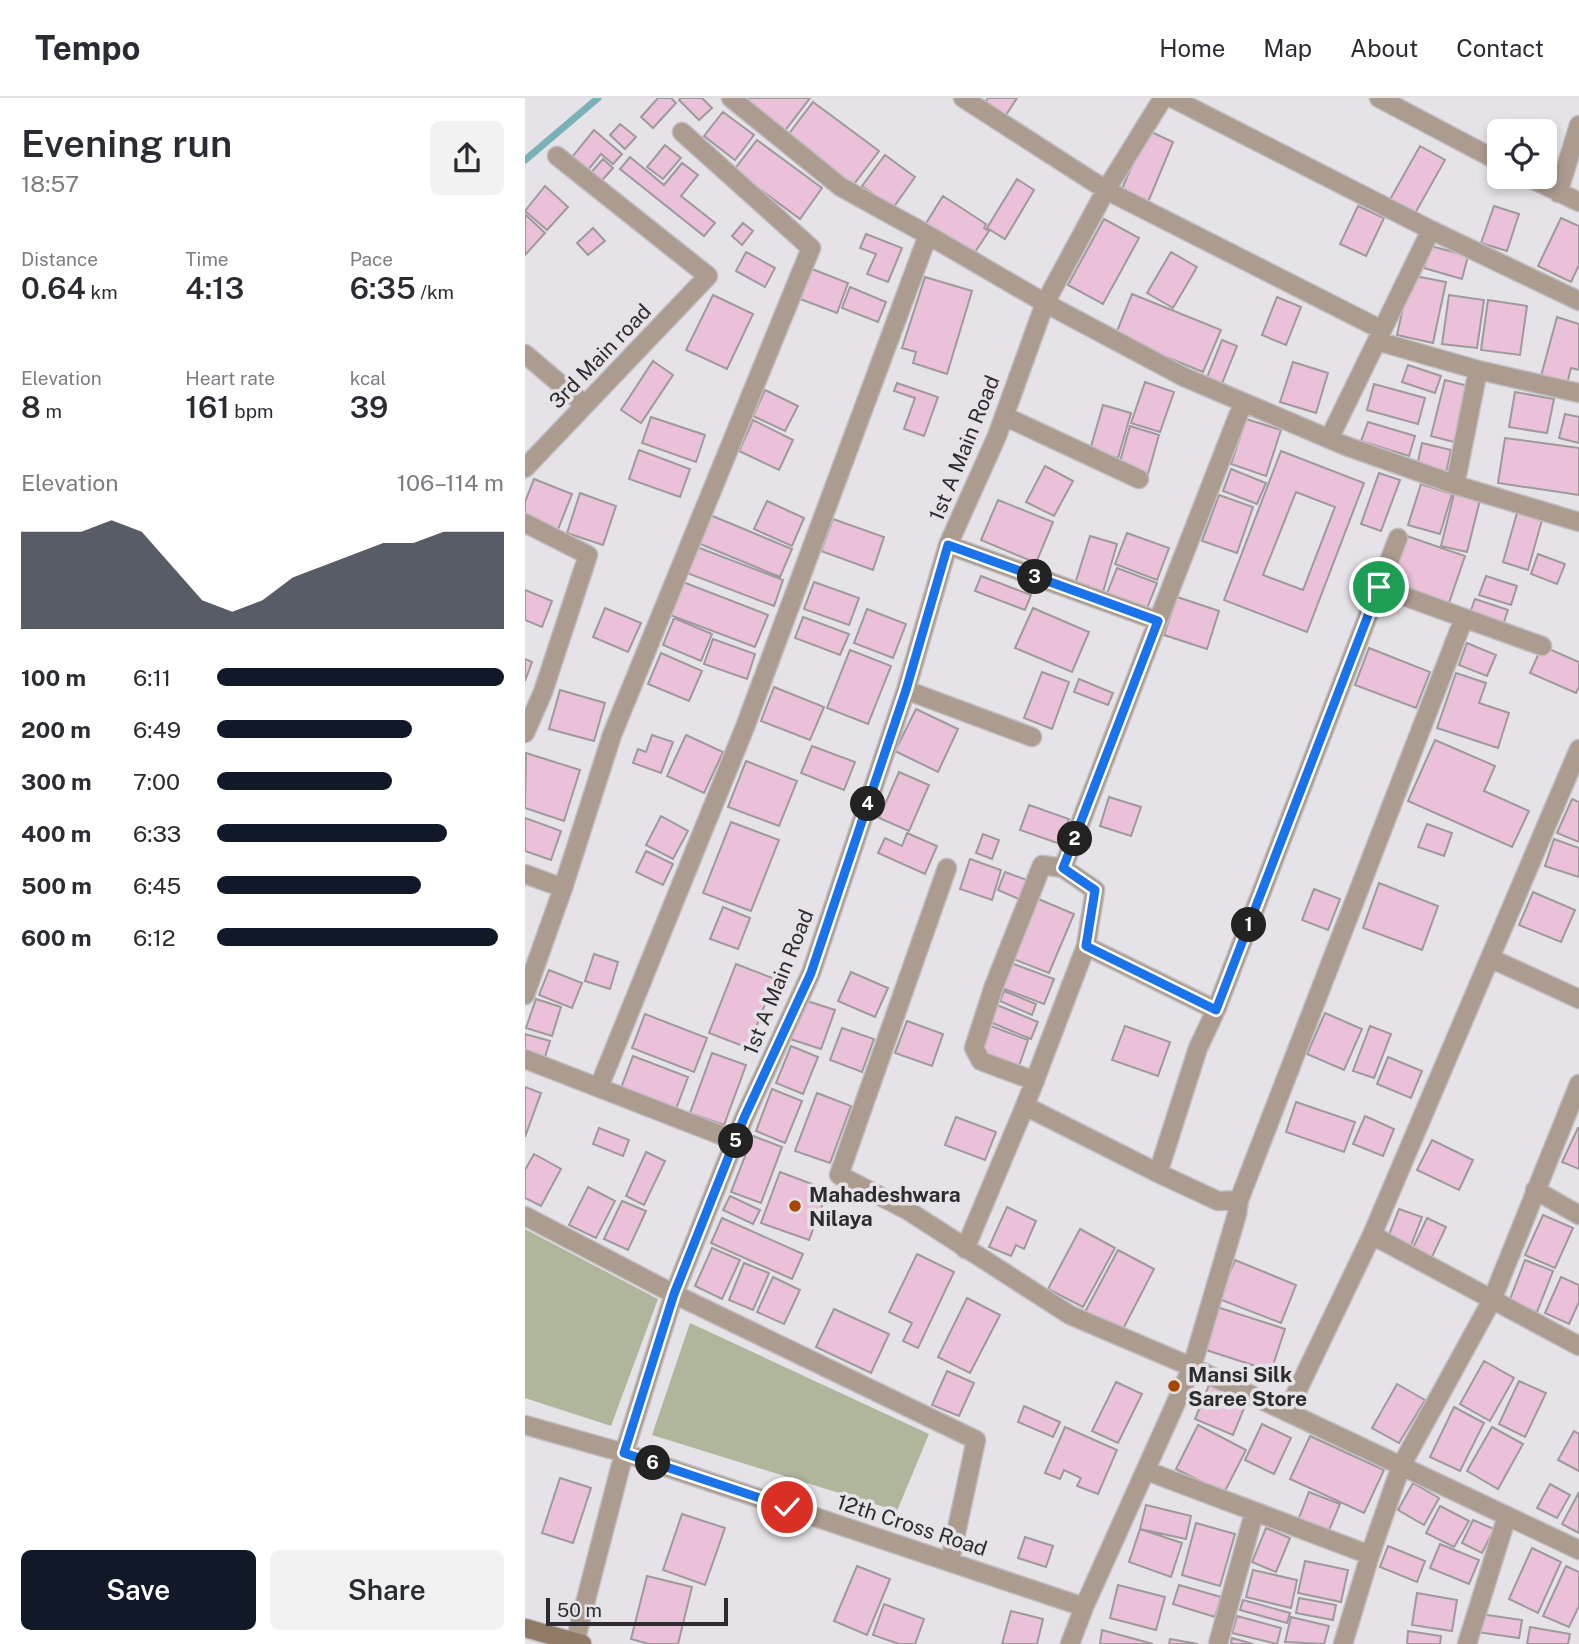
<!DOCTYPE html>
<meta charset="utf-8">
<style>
:root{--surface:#fff;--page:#f2f2f3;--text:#2b2b33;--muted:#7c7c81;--line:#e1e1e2;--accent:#111827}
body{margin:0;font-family:"Public Sans",sans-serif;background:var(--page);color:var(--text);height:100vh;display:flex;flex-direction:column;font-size:26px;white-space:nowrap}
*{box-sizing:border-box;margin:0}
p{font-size:23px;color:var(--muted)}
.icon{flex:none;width:38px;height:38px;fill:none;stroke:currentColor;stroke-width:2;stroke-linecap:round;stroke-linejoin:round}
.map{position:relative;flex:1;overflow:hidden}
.side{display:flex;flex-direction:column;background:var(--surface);width:525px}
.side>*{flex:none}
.buttons{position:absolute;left:962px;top:21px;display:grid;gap:14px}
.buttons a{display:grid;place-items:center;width:70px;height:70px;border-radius:10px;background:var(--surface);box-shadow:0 4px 10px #0003;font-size:35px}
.scale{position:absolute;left:21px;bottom:18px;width:182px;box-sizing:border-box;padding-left:7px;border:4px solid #2c2b2d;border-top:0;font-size:19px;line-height:24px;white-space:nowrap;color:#2c2b2d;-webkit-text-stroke:5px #e5e3e7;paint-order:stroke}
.pin{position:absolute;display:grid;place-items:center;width:60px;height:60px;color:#fff;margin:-30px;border:4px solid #fff;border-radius:50%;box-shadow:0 2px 7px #0007}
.km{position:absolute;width:35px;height:35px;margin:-18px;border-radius:50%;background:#222;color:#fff;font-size:19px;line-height:35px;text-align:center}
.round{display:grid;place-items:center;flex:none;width:74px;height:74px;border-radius:10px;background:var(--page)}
.headline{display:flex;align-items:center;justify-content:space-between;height:119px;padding:0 21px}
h1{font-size:38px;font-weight:600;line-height:52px}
.stats{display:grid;grid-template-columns:repeat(3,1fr);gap:10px;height:119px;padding:7px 21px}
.stats div{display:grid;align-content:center}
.stats b{font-size:30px;font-weight:600}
.stats small{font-size:19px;font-weight:400}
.stats p{font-size:19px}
.chart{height:196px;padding:14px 21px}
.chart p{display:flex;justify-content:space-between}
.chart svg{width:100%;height:126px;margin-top:7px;fill:var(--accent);opacity:.7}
.cta{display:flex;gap:14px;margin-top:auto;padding:14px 21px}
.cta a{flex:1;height:80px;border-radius:10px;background:var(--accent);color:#fff;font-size:28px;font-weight:600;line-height:80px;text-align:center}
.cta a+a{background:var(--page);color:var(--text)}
ul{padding:0 21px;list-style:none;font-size:23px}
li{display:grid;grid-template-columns:112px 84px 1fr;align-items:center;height:52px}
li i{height:18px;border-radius:9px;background:var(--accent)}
header{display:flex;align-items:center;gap:42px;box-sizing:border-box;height:98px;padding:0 35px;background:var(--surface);border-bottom:2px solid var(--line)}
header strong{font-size:33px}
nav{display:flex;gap:38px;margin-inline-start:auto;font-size:24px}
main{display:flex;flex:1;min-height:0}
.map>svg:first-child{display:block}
</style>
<header>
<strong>Tempo</strong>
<nav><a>Home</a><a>Map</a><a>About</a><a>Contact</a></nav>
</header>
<main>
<section class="side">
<div class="headline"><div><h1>Evening run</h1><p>18:57</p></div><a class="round"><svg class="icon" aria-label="share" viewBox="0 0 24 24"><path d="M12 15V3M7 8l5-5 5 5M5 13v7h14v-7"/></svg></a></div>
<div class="stats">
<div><p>Distance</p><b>0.64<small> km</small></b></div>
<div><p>Time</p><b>4:13</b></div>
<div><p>Pace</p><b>6:35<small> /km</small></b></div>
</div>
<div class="stats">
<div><p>Elevation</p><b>8<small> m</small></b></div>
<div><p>Heart rate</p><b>161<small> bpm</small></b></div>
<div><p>kcal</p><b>39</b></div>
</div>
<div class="chart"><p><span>Elevation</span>106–114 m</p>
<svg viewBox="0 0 160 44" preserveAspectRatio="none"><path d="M0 44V10L10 10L20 10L30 6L40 10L50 22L60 34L70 38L80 34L90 26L100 22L110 18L120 14L130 14L140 10L150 10L160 10V44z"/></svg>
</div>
<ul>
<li><b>100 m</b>6:11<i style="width:100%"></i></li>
<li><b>200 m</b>6:49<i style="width:68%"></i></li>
<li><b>300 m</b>7:00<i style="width:61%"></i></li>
<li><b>400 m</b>6:33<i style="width:80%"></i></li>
<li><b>500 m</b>6:45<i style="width:71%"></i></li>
<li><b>600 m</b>6:12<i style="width:98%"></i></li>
</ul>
<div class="cta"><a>Save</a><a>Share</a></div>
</section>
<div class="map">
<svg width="1054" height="1546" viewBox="0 0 1054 1546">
<rect width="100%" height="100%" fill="#e5e3e7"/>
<path fill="#afb69c" d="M0,1131L133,1201L86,1328L0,1300Z
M165,1225L404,1336L372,1413L127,1337Z"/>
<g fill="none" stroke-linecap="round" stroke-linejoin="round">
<path stroke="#7ab1b9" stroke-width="7" d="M0,62L73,0"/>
</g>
<path fill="#ebc0d9" stroke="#9e9a9c" stroke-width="2" fill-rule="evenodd" d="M133,0H146L151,5L128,30L116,19Z
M156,0H177L187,10L174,22L154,2Z
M215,0H285L259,34Z
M463,0H492L479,20L459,6Z
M288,4L354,53L326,90L260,41Z
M198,14L229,37L210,62L179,38Z
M95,26L111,39L100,51L85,37Z
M69,32L97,56L88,66L76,56L63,72L47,59Z
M622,32L648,44L621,109L594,98Z
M232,42L297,90L275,121L209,72Z
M140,47L156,60L138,81L122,69Z
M895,48L920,62L888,119L863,105Z
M360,57L390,79L368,110L337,88Z
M105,59L139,87L157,65L173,77L156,98L190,125L179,138L95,71Z
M78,61L88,70L72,88L62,79Z
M492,81L509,92L480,141L462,130Z
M20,88L43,109L22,132L0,113Z
M418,98L461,126L459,130L464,133L448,157L400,127Z
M833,108L859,120L841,158L815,146Z
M969,108L994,116L982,153L956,145Z
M0,116L20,135L0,157Z
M1036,120L1054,128V167L1046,184L1013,168Z
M579,121L614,140L578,206L543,187Z
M218,125L228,133L217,147L207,138Z
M68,130L80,143L63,157L52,145Z
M341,136L377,150L363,184L342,176L351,156L335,150Z
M906,148L943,158L937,181L899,170Z
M221,154L250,170L240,189L211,173Z
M646,154L672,169L648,210L622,195Z
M287,171L323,185L312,215L275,201Z
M885,177L921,184L908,245L872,237Z
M400,179L447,193L422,276L388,265L391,254L377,250Z
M325,189L361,204L353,224L317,210Z
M607,196L696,232L678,274L590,238Z
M188,197L228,216L202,271L161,252Z
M924,197L959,202L952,250L917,246Z
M752,199L776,209L761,247L737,237Z
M963,202L1002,208L995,257L956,252Z
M1032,219L1054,226V272L1046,270L1042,286L1016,278Z
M697,242L712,248L696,288L681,282Z
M128,263L148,277L116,325L96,312Z
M768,264L803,275L791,315L755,304Z
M883,267L916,278L910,295L877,284Z
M920,282L943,288L929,344L906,338Z
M620,284L649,294L635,334L606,325Z
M372,285L413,299L399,338L379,331L390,300L369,293Z
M849,286L900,300L893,326L842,312Z
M240,292L273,308L260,333L228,318Z
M990,294L1029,301L1022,335L984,329Z
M578,307L606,315L593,360L565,352Z
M1040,316L1054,319V345L1034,340Z
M126,319L180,337L171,364L117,345Z
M721,321L756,332L741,378L706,366Z
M228,322L268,342L254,372L214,353Z
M843,324L890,338L884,358L836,343Z
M605,328L634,337L623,376L594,367Z
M980,340L1054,350V397L973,385Z
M897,345L926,352L921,375L892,368Z
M114,352L165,371L155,399L104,381Z
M756,353L839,385L782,534L699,502ZM771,394L810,409L778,492L738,477Z
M520,368L548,383L529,418L501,404Z
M706,371L741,385L732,406L698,393Z
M854,375L875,382L856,433L836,426Z
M9,381L47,396L32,434L0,422V404Z
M896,386L927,396L915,436L883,427Z
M55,395L91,408L78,447L42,435Z
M929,396L955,402L942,454L916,448Z
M694,397L728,409L712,455L677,443Z
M473,402L528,424L511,465L456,442Z
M242,403L279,420L267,448L229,431Z
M992,415L1017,422L1003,472L978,464Z
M185,417L267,451L255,479L173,445Z
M308,421L359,439L348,472L296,453Z
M602,435L644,450L632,482L590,466Z
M879,437L940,458L923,508L861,486Z
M565,438L592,446L578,494L550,486Z
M172,449L258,482L249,508L162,475Z
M1013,456L1040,466L1032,486L1006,476Z
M592,470L632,485L621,513L581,498Z
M456,478L506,497L500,512L450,493Z
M961,478L992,488L986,507L954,497Z
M158,484L243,517L230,549L145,517Z
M289,484L334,500L324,527L279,511Z
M0,492L27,503L17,529L0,522Z
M652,499L694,513L682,551L639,537Z
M950,501L983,512L978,527L945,515Z
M80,510L116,525L103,554L68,539Z
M508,510L564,534L547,574L490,550Z
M342,511L381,526L368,560L329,545Z
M278,519L324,536L315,557L270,540Z
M149,520L187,536L176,563L138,547Z
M188,541L230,556L222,581L179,566Z
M942,545L971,557L962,578L934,567Z
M1017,548L1054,564V589L1051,595L1005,575Z
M844,550L905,574L891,610L830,587Z
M325,552L366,568L343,626L302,610Z
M136,555L177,573L164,603L123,586Z
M0,561L7,564L0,583Z
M517,574L544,584L527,631L499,620Z
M931,575L961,585L954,605L984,615L973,650L912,630Z
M554,581L588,595L583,607L549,594Z
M249,589L299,609L285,642L236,623Z
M35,592L80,605L69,643L24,631Z
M391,611L433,631L413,674L370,653Z
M127,637L148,644L136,675L108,665L113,651L121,654Z
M161,637L198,654L179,695L142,678Z
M910,642L970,668L959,693L1004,713L987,749L883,703Z
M287,648L330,664L319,692L276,675Z
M1,655L55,672L39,723L0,710Z
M221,663L272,683L254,728L203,709Z
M374,674L404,687L384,733L354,720Z
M584,699L616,709L606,738L575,728Z
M1047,701L1054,704V744L1032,735Z
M504,707L544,721L535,746L495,732Z
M136,718L163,733L148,761L121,747Z
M0,720L36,733L26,762L0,753Z
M206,724L254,742L226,813L178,795Z
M902,726L927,735L919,758L893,749Z
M382,735L412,748L400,776L353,755L360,740L377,748Z
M458,736L474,742L467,761L451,755Z
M1029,741L1054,750V779L1020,768Z
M121,753L148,766L138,787L111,774Z
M445,761L476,772L467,802L435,791Z
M480,774L502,782L494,801L473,792Z
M854,785L913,808L897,852L838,830Z
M789,791L815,801L803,832L777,822Z
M1008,794L1050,812L1036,844L994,827Z
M511,800L549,816L524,875L486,860Z
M198,809L225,820L213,851L185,841Z
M69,856L93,864L85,891L60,883Z
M486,865L529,881L519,906L477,890Z
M211,866L250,881L223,950L184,935Z
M24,872L57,885L47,910L14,897Z
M326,874L363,890L350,919L313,903Z
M479,893L511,906L507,917L475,903Z
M11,901L36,909L27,938L1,930Z
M279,902L310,912L296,951L265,941Z
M472,907L513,924L506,941L465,924Z
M800,915L837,931L819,972L782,956Z
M120,916L182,940L169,974L107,950Z
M382,923L418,936L407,968L370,955Z
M466,928L503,942L494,968L457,954Z
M600,928L645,944L633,978L587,962Z
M845,928L866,936L849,980L828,973Z
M317,930L349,941L337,974L305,962Z
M0,936L25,943L18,965L0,960Z
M266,948L293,959L278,996L251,985Z
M187,955L221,967L199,1027L165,1015Z
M108,958L163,979L151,1011L96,990Z
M863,959L897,973L886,1000L852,986Z
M0,989L16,995L0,1039Z
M247,991L277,1003L260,1045L231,1033Z
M292,995L326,1008L305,1065L270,1053Z
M771,1004L830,1024L819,1054L761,1034Z
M840,1018L869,1031L858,1058L828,1046Z
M431,1019L471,1034L460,1062L420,1047Z
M74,1030L104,1042L98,1058L68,1046Z
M1053,1030H1054V1071L1037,1064Z
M228,1038L257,1049L236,1105L206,1094Z
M907,1042L948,1062L934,1092L892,1072Z
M121,1054L140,1063L119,1107L101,1098Z
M9,1056L36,1071L16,1108L0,1100V1072Z
M255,1074L303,1092L284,1142L236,1125Z
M63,1089L90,1103L71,1140L44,1127Z
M205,1098L235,1112L228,1126L198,1112Z
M97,1103L121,1113L103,1152L79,1141Z
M482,1109L511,1123L499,1151L491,1147L486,1158L464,1149Z
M874,1111L897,1119L885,1150L862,1142Z
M1018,1117L1048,1130L1030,1170L1000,1157Z
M197,1120L278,1156L267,1181L186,1145Z
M902,1120L921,1129L906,1161L887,1152Z
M555,1131L590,1150L558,1209L523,1191Z
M187,1150L215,1162L197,1201L170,1188Z
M593,1152L629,1171L597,1233L560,1214Z
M392,1156L429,1174L393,1250L378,1243L387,1225L364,1214Z
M710,1162L771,1187L756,1225L694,1201Z
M1000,1162L1028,1173L1012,1214L984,1204Z
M219,1165L244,1175L228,1212L204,1202Z
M248,1179L275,1192L259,1226L232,1214Z
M1036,1179L1054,1187V1204L1044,1226L1020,1215Z
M442,1200L475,1217L445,1275L413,1259Z
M692,1209L760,1231L746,1273L678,1251Z
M309,1211L364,1236L346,1275L291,1249Z
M959,1263L989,1280L965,1323L935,1306Z
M422,1273L449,1285L434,1318L407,1307Z
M994,1283L1021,1295L1000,1339L974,1326Z
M591,1284L617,1296L593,1345L567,1333Z
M872,1286L900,1302L874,1345L847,1330Z
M684,1287L722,1303L708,1337L670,1321Z
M499,1308L535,1324L528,1339L493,1324Z
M929,1309L959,1325L935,1373L905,1359Z
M737,1326L766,1340L749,1376L720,1362Z
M673,1327L721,1352L699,1395L651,1371Z
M540,1329L592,1352L573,1396L552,1388L556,1380L539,1372L535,1381L520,1375Z
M967,1329L998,1346L973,1391L942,1373Z
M1049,1333L1054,1336V1373L1033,1362Z
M785,1338L859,1372L839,1415L765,1381Z
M35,1380L66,1390L48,1445L17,1435Z
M888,1385L914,1400L899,1427L873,1412Z
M1025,1386L1045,1397L1032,1420L1012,1410Z
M784,1394L815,1406L802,1437L772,1425Z
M1054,1394V1435L1037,1426Z
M621,1407L666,1418L661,1441L615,1431Z
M915,1408L944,1423L929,1449L901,1435Z
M157,1416L200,1430L180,1487L138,1472Z
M948,1422L969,1431L957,1455L937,1445Z
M671,1425L710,1436L695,1488L657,1477Z
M741,1430L765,1440L751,1474L727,1464Z
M615,1431L657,1445L646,1479L604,1464Z
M500,1439L528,1448L521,1469L493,1460Z
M915,1446L954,1462L944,1486L905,1470Z
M863,1448L900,1463L892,1484L855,1469Z
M1007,1450L1036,1464L1013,1515L984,1501Z
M780,1463L823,1472L816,1504L773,1495Z
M332,1468L365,1481L342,1537L309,1523Z
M1041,1468L1054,1474V1508L1044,1529L1018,1518Z
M728,1472L772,1482L766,1510L721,1499Z
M122,1478L167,1489L153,1546H124L106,1541Z
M593,1487L640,1499L631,1532L585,1520Z
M654,1487L696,1499L690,1519L648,1506Z
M892,1495L932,1502L927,1533L887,1527Z
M774,1500L811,1507L808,1522L771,1515Z
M718,1502L765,1515L762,1525L715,1512Z
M359,1506L399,1521L390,1546H374L348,1537Z
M486,1513L518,1521L512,1546H477Z
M955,1516L997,1522L994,1540L952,1534Z
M712,1518L756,1530L752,1546L707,1535Z
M766,1519L804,1528L799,1546L760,1544Z
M1005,1529L1045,1536L1043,1546H1002Z
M577,1532L628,1546H575Z
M883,1533L916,1538L915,1546H882Z
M707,1540L728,1546H706Z
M645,1541L673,1546H644Z"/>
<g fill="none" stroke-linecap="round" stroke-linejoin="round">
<defs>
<path id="street" d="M206,0L316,89L403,137
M638,0L581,92L857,232
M647,0L906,132L804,341
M854,0L975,64
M1003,79L1054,104
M1033,95L1054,27
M906,132L1054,203
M852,243L953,272L930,387
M0,256L60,307
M953,272L1054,295
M479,318L614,381
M0,370L183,178L32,58
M0,425L63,457L18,594L0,635
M423,447L633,523L718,305
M939,520L1017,548
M381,592L507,639
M422,770L314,1077L382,1112L545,1217L667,1269L1054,1452
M538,770L570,792L561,848
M0,776L38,790
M965,860L1054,901
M0,897L38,790L87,637L286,150L157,34
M0,961L211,1043
M510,983L456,963L449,950L469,888L517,767L538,770L633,523
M74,989L220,629L403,137L520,205L659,279L821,348L934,388L1054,424
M633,1075L500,1008L561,848L691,912
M1010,1092L1054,1117
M714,1102L939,520L854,489
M0,1118L149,1196L451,1342L425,1463
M847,1137L1054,1248
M440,1151L500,1008
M762,1314L847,1137L1054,651
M0,1327L99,1355L559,1509
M622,1373L845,1457
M50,1544L99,1355L149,1196L219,1020L286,875L381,592L423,447L472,338L520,205L581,92L438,0
M545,1546L559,1509L667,1269L712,1116L714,1102L693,1103L633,1075L673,950L691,912L873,440
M693,1546L729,1415
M818,1546L845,1457L876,1368L967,1202L1054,986
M942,1546L982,1418"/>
<path id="secondary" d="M0,1530L57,1546"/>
</defs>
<use href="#street" stroke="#c0bec2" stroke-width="21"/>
<use href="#secondary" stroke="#c0bec2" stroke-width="21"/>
<use href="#street" stroke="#ac9c8f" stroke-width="18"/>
<use href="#secondary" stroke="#907a66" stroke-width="18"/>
</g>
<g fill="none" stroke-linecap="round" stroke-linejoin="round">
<defs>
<path id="route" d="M262,1409L99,1355L149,1196L219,1020L286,875L381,592L423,447L633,523L538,770L570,792L561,848L691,912L854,489"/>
</defs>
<use href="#route" stroke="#fff" stroke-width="14"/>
<use href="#route" stroke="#1a73e8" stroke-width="9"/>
</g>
<g fill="#a74503" stroke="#e5e3e7" stroke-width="2.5">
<circle cx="270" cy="1108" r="7"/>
<circle cx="649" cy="1288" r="7"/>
</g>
<g text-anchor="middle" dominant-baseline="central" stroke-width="7" stroke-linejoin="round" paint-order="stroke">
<g font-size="21" fill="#2c2b2d" stroke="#e5e3e7">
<text transform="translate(75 258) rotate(-46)">3rd Main road</text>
<text transform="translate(439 350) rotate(-68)">1st A Main Road</text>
<text transform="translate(253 884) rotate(-68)">1st A Main Road</text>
<text transform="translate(387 1427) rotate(18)">12th Cross Road</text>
</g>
<g font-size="21" font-weight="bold" fill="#2c2b2d" stroke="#e5e3e7" text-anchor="start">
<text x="284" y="1096">Mahadeshwara<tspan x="284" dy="24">Nilaya</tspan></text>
<text x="663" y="1276">Mansi Silk<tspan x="663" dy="24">Saree Store</tspan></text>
</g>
</g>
</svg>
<div class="buttons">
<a><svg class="icon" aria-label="locate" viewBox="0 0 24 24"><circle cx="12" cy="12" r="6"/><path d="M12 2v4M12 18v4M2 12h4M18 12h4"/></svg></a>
</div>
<div class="scale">50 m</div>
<div class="pin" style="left:854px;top:489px;background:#1e9e55"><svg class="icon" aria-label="arrive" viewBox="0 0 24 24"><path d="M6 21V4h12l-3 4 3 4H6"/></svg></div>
<div class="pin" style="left:262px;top:1409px;background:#d93025"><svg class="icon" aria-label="check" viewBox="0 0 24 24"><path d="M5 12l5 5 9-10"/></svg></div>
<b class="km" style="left:724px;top:827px">1</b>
<b class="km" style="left:550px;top:741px">2</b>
<b class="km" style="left:510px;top:479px">3</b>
<b class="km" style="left:343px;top:706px">4</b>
<b class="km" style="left:211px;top:1043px">5</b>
<b class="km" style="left:128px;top:1365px">6</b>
</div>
</main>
